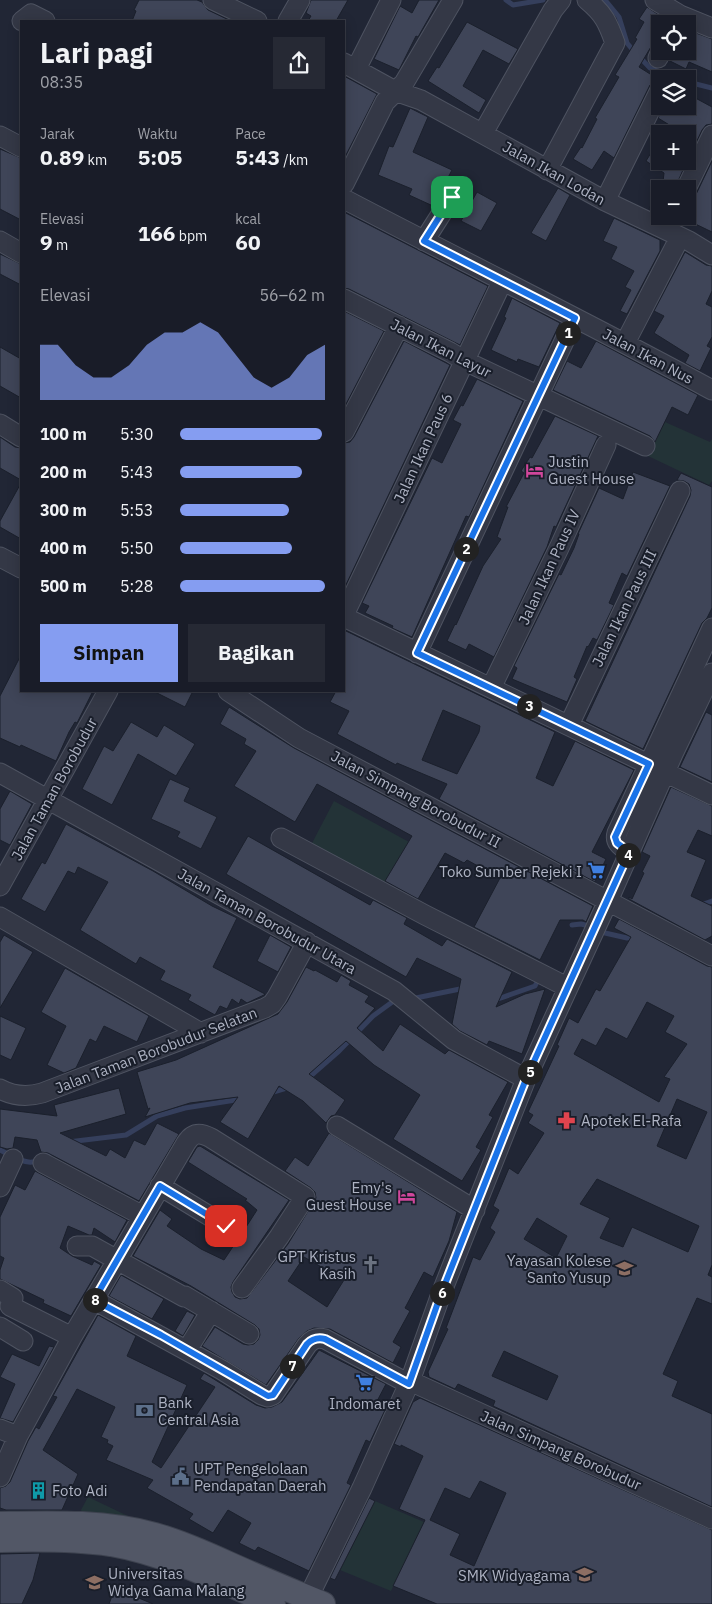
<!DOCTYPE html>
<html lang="id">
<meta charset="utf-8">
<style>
:root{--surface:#191c28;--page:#262934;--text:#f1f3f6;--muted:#9fa1a8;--line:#373a45;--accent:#859df1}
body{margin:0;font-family:"IBM Plex Sans",sans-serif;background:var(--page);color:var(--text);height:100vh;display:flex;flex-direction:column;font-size:19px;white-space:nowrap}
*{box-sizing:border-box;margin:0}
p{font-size:16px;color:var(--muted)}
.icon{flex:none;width:28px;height:28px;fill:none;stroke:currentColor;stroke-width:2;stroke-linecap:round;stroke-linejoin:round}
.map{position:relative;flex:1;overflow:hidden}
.details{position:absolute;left:20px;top:20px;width:325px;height:672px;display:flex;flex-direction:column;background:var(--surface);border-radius:0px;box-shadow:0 2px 12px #0003,0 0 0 1px var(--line)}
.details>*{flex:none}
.controls{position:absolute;left:651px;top:15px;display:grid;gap:10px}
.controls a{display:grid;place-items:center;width:45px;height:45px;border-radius:0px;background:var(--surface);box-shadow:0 2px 12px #0003,0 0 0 1px var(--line);font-size:25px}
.pin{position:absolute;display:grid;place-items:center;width:42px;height:42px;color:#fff;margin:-21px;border-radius:10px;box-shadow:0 2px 8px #0006}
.km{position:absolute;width:25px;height:25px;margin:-12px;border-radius:50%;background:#222;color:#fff;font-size:14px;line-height:25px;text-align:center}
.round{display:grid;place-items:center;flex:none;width:52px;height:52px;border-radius:0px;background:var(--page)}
.overview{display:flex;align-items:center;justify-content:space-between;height:85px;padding:0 20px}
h1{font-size:28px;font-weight:800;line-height:38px}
.stats{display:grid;grid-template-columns:repeat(3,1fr);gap:8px;height:85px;padding:5px 20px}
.stats div{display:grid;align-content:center}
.stats b{font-size:21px;font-weight:800}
.stats small{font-size:14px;font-weight:400}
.stats p{font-size:14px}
.chart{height:140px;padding:10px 20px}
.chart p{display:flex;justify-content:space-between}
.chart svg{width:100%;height:90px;margin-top:5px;fill:var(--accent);opacity:.7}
.primary-button{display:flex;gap:10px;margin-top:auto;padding:10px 20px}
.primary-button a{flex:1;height:58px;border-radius:0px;background:var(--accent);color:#111;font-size:20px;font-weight:800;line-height:58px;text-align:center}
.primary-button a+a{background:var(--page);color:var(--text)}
ul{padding:0 20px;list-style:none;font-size:16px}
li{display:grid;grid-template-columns:80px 60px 1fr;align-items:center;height:38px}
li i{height:12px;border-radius:6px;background:var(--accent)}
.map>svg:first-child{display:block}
</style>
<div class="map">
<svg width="712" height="1604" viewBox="0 0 712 1604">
<rect width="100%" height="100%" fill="#212635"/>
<path fill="#233337" d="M665,422L710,442L712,439V481L709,485L648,456Z
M334,801L409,842L382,886L310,847Z
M88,1497L128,1516L82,1513L81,1510Z
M375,1501L424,1522L391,1591L340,1570Z"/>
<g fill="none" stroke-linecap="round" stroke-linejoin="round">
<path stroke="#353f5c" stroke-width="5" d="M506,0L513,5L543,0
M605,0L619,17L627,43L632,49L650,68L679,79
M688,82L712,88
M701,905L712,901
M572,925L581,924L589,926
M605,933L627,938L637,936
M411,999L460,989L464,990
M495,1000L535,986L536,984
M307,1079L339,1051L373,1016L395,1000H398
M270,1093L290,1087
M68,1142L126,1135L157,1116L185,1108L242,1099
M0,1150C24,1162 32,1170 54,1150"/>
</g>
<path fill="#3f4558" stroke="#1b202c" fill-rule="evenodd" d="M139,0H197L202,2L208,10L231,21H132L136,11L134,10Z
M311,0H348L336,21H308L311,16L306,13Z
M419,0H439L418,37L416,36L399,70L374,59L400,6L412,13Z
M647,7L665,19L662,24H660L655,34L658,35L639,67L658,79L650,85L614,158L604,151L592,170L573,159L581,147L582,148L597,119L595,118L619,77L615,75L637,39L635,38L644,22L639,19Z
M467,22L518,49L509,64L483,50L463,86L486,100L479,113L428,81L437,67L439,68Z
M688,30L712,39V72L689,62L686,69L670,61L674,51H688Z
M344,76L377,94L344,159Z
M688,94L712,107V124L706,125L702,130L688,160V134H684L658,118L664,106H688Z
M410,108L428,117L413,152L452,170L433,206L409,195L412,189L378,175L389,146L393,147Z
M660,138V161H687L675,188L663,182L664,173L646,161Z
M0,149L21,158V220L0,209Z
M712,161V232L685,219L688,216L689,209Z
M558,188L570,195L546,241L531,233Z
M660,188V215L649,209Z
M477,192L497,203L481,231L461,221Z
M344,212L488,286L460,345L349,289L344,288Z
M614,218L660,240V251L627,314L620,311L631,290L625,287L634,271L611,259L617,247L603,241Z
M685,252L706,265L712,266V291L706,304L712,307V337L707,346L711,348L700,371L685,363L689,355L654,333L664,316L654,311Z
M0,254L21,264V285L0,274Z
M512,298L560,323L539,367L518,359L517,362L491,350L506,318L504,317Z
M344,311L384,331L344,408Z
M404,341L450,365L344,589V443L350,442L354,437Z
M596,341L698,395L688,415L672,407L655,442L650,436L553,390L567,361L581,368Z
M0,347L21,359V398L0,386Z
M477,379L523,401L469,517L466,516L412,637L392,628L393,626L365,613L369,606L362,603L432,458L442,463L461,424L453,420L461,405L463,406Z
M555,416L598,436L556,527L554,526L547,547L494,657L469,644L466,650L447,641L455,624L456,625L483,566L501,539L497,537L508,507H506L524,473L521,471L530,457L532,458Z
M0,437L15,447L21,448V480L0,468Z
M633,472L670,486L627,576L622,573L609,603L614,605L597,640L593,638L588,647L587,646L574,677L577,679L567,702L512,679L517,668L514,666L559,574L561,575L574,548L579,534H578L599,488L623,499Z
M681,473L712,487V608L707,618L702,623L643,749L585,721L690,496L691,490L689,484L684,481L677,480Z
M21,483V539L0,527V521Z
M344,630L555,732L536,778L553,786L575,741L634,770L592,852L606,859L595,882L439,799L447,784L397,763L396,765L337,734L349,711L330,702L336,691H344ZM443,710L480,726L479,732L457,774L422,760Z
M21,655V691H93L77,723L75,722L69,732L56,761L21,745L20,747L0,738V696Z
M153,691H193L185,707Z
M229,707L294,748L593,906L586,922L583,920H560L540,960L474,927L500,878L467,860L464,863L445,853L418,899L385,881L412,836L317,784L295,822L234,786L256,751L244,744L246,739L220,724Z
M706,712L712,715V782L680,767Z
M131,722L157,737L164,725L195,744L176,776L138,754L112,805L82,789L104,746L113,751Z
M170,779L190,788L184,801L217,817L201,849L177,837L180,832L151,819Z
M671,787L712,806V836L698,830L687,852L706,860L691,896L712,906V936L705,940L629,899V897L632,899L644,873L642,872L650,856L642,852Z
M10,791L32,804L10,845L0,840V809Z
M66,824L153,871L212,906L237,918L213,967L265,994L264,995L247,1003L241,999L239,1004L232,999L227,1009L220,1006L215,1015L188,1000L191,995L160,980L165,971L140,957L136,964L80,930L108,882L78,867L75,874L68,871L45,912L21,899L42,862L45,864Z
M248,836L370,905L373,900L407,918L404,924L442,946L447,939L512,972L496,1007L525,994L545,989L522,1054L489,1041L487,1045L460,1031L452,1024L461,979L417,958L406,977L226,874Z
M619,919L707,966L712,967V1265L708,1275L712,1277V1304L697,1298L663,1374L678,1381L672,1396L712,1414V1507L493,1406L495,1401L458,1384L455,1389L429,1377L428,1372L448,1329L446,1328L473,1257L480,1260L495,1232L490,1228L499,1210L493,1206L509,1168L518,1174L544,1133L528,1123L533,1115L528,1112L559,1046L557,1045L569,1018L578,1023L596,989L600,991L631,937L614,928ZM647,1002L674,1016L665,1032L687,1044L664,1077L670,1079L659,1102L574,1054L582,1039L596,1046L606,1028L627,1039ZM677,1099L707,1112L686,1159L657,1146ZM597,1179L699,1226L688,1252L632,1227L623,1247L600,1238L610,1218L580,1204ZM537,1218L567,1236L556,1258L524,1239ZM504,1351L558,1376L547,1400L492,1376Z
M4,935L33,952L0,1008V942Z
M270,935L291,947L278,972L257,961Z
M306,967L314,971L315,970L337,982L341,975L351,981L349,985L369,996L365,1002L375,1008L357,1028L383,1051L400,1024L445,1054L449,1050L508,1082L489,1115L493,1117L476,1147L481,1150L462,1181L393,1139L420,1095L374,1065L346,1041L309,1074L345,1100L335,1115L331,1116L326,1123L303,1101L279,1086L248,1139L220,1122L238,1097L190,1103L145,1117L150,1108L148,1109L137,1072L176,1060L278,1014L287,1002Z
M65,968L149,1016L137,1042L104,1026L96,1042L90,1039L76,1068L64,1073L47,1065L66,1026L41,1012Z
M0,1016L26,1028L11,1060L0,1055Z
M119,1088L126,1114L60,1133L106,1156L110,1149L125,1158L134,1140L145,1145L157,1123L179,1134L139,1201L48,1153L41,1152L37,1140L15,1137L13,1148L7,1149L0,1147V1109L57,1116L54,1105Z
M329,1133L457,1212L449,1241L433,1277L424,1272L405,1308L410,1311L393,1342L401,1347L393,1363L330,1329L314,1328L307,1331L299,1338L266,1385L202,1346L215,1327L243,1344L248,1345L254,1344L258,1340L260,1335L259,1329L255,1325L191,1286L133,1256L160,1210L172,1219L167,1226L201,1249L224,1260L248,1224L257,1210L245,1200L247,1199L188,1162L197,1147L200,1146L289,1200L233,1282L231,1287L232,1292L235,1297L240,1299L247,1298L288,1244L316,1198L315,1192L311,1188L285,1171L295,1157L308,1166ZM304,1257L344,1280L327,1307L288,1281Z
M35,1171L127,1220L115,1242L94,1228L92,1235H89L68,1226L60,1248L72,1256L92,1265L94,1261L101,1265L71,1316L43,1303L44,1300L0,1279V1270L4,1258L0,1256V1217L15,1185L25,1190Z
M121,1275L164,1299L152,1319L109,1296Z
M187,1311L195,1315L183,1336L175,1331Z
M98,1315L136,1336L127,1356L187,1385L152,1462L161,1468L215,1387L200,1379L204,1373L256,1405L265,1408L272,1407L282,1402L319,1350L386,1384L375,1405L385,1410L370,1442L366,1440L347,1483L351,1485L309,1571L258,1547L255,1551L239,1543L251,1523L228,1510L213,1533L189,1519L193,1514L147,1488L153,1480L106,1460L113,1446L107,1443L108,1440L101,1437L115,1407L77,1389L43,1450L78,1474L62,1510H6L0,1508V1488L6,1486L10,1482L28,1441L36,1427L39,1429L57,1397L53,1396Z
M49,1346L54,1347L13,1422L0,1418L15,1384L0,1377L12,1354L39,1366Z
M420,1398L712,1530V1604H437L393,1586L425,1520L399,1509L423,1456L401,1445V1447L394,1444L413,1402ZM480,1481L506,1493L474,1566L450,1555L460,1534L430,1520L445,1488L470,1499Z
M369,1498L375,1501L335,1580L330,1578Z
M40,1553L33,1580L22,1604H0V1554Z
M115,1588L153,1604H109Z"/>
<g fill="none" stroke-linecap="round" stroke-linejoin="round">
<defs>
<path id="minor" d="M213,0L257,21
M655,0L680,15L712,28
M22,21L31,14L45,21
M288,21L300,0
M658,58L661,51
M344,63L395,91L421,100L605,201L689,241L712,255
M356,69L391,0
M483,133L553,10L561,0
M0,136L21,147
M547,170L615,43C608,23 604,14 587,0
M344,184L385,102L404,83L453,0
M686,189L712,135
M344,199C466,263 591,324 712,390
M605,201L660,90
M0,241L21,253
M424,241L452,197
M344,299L450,352L465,361L645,446
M625,343L680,237
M0,424L21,437
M344,432L399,326
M0,557L21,568
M344,615L502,282
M344,617L712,795
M417,653L575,318
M491,688L559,548L606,445
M228,691L299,738L712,956
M569,725L680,491
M0,773L394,991L454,1040L526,1079
M281,838L425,915L567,987
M629,852C622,847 614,843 617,833L712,628
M0,886L108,691
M0,917L201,1033
M0,1089C13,1096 28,1097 42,1093L265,1008L272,1004L277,997L307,942
M337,1126L475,1210
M43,1163L143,1216
M160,1186L226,1226
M0,1187L13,1159
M77,1246H92L184,1297L185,1296L249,1334
M0,1290L13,1298L10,1306L72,1337
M94,1300L222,1370L262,1395L268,1397L273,1395L307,1345C312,1339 317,1337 325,1339L409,1384
M0,1327L23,1341
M187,1350L211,1311
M410,1381L712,1519
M0,1429L18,1436
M0,1477L18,1436L72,1337L186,1143C193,1132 200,1132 211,1138L305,1197L279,1237L242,1288
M308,1598L362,1488L410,1381L441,1294L526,1079L608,901L673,754L712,673"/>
<path id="major" d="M0,1524C52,1523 104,1521 155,1535C180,1542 205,1553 229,1564C260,1578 292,1591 323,1604
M0,1540C36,1539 75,1539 111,1544C168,1554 221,1581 273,1604"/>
</defs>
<use href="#minor" stroke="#4e5361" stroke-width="21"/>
<use href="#major" stroke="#3d424f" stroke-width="26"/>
<use href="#minor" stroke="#343846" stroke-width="19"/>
<use href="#major" stroke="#525766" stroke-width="24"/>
</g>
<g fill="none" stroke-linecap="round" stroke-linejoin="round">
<defs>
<path id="route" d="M226,1226L160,1186L94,1300L161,1335L268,1396L273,1395L307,1344C312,1339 317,1337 325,1339L409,1384L441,1294L526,1079L629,852L617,843L615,837L649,764L417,653L575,318L424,241L452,197"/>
</defs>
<use href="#route" stroke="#fff" stroke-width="10"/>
<use href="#route" stroke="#1a73e8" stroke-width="6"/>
</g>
<defs>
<symbol id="hotel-bare" viewBox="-9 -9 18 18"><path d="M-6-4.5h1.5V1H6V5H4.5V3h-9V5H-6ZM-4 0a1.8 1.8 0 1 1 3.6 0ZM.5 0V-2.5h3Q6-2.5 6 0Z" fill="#d1479c" stroke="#191e2a" stroke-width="2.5" paint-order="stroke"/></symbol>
<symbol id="supermarket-bare" viewBox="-9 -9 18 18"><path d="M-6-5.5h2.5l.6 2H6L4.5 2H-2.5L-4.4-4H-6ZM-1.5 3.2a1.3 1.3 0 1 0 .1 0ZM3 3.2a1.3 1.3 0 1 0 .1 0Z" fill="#3f7fe0" stroke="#191e2a" stroke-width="2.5" paint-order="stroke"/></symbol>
<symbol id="pharmacy-bare" viewBox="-9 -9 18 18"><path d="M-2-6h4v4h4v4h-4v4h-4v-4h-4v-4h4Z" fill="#e0444e" stroke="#191e2a" stroke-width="2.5" paint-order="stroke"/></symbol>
<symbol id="church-bare" viewBox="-9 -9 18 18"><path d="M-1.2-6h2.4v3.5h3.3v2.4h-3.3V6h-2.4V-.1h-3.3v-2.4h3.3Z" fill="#6b7280" stroke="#191e2a" stroke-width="2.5" paint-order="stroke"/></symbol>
<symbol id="school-bare" viewBox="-9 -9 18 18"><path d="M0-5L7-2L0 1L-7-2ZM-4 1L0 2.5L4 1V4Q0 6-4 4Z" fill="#8d6e63" stroke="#191e2a" stroke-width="2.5" paint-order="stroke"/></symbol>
<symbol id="bank-bare" viewBox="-9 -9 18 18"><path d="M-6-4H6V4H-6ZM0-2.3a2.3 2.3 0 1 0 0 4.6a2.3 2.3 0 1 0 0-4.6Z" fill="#5c6f8a" stroke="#191e2a" stroke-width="2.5" paint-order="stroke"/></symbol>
<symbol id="civic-bare" viewBox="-9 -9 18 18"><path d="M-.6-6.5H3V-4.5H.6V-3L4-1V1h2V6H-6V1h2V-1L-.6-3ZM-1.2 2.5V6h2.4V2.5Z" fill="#5c6f8a" stroke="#191e2a" stroke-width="2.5" paint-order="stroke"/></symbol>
<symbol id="building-bare" viewBox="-9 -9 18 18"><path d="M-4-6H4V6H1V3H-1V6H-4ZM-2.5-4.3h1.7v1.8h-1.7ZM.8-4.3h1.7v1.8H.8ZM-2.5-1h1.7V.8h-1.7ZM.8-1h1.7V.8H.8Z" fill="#0f9aa8" stroke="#191e2a" stroke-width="2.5" paint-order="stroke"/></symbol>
<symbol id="university-bare" viewBox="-9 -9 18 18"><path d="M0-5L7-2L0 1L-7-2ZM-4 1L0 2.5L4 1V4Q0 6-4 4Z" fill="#8d6e63" stroke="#191e2a" stroke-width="2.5" paint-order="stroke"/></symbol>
</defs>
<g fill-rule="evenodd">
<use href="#hotel-bare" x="522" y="458" width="25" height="25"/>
<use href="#supermarket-bare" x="584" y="858" width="25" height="25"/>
<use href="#pharmacy-bare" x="554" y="1108" width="25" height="25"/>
<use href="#hotel-bare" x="394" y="1184" width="25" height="25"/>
<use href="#church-bare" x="358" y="1252" width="25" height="25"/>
<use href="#school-bare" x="612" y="1256" width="25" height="25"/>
<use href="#supermarket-bare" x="352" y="1370" width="25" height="25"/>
<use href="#bank-bare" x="132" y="1398" width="25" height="25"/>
<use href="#civic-bare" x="168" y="1464" width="25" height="25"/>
<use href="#building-bare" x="26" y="1478" width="25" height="25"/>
<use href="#school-bare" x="572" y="1562" width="25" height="25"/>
<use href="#university-bare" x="82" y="1570" width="25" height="25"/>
</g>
<g text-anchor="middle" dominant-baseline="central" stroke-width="4" stroke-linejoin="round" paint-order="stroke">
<g font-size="15" fill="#aeb3c3" stroke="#191e2a">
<text transform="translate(554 173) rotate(29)">Jalan Ikan Lodan</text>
<text transform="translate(441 348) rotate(27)">Jalan Ikan Layur</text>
<text transform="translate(648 356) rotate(28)">Jalan Ikan Nus</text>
<text transform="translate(423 448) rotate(-65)">Jalan Ikan Paus 6</text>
<text transform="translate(549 567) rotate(-65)">Jalan Ikan Paus IV</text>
<text transform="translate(624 608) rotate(-64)">Jalan Ikan Paus III</text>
<text transform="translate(54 789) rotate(-61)">Jalan Taman Borobudur</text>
<text transform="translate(416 799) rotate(28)">Jalan Simpang Borobudur II</text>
<text transform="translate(267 921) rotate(29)">Jalan Taman Borobudur Utara</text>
<text transform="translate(156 1050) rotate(-21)">Jalan Taman Borobudur Selatan</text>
<text transform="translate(561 1450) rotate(24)">Jalan Simpang Borobudur</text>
</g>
<g font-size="15" fill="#aeb3c3" stroke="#191e2a" text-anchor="start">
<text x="548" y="461">Justin<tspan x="548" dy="17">Guest House</tspan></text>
<text x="582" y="871" text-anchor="end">Toko Sumber Rejeki I</text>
<text x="581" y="1120">Apotek El-Rafa</text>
<text x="392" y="1187" text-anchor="end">Emy's<tspan x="392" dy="17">Guest House</tspan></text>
<text x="356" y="1256" text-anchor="end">GPT Kristus<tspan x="356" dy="17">Kasih</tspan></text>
<text x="611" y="1260" text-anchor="end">Yayasan Kolese<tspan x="611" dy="17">Santo Yusup</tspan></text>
<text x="158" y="1402">Bank<tspan x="158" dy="17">Central Asia</tspan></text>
<text x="365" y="1403" text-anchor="middle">Indomaret</text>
<text x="194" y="1468">UPT Pengelolaan<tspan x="194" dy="17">Pendapatan Daerah</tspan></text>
<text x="52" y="1490">Foto Adi</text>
<text x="108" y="1573">Universitas<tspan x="108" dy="17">Widya Gama Malang</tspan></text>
<text x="570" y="1575" text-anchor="end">SMK Widyagama</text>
</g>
</g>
</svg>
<div class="controls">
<a><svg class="icon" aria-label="locate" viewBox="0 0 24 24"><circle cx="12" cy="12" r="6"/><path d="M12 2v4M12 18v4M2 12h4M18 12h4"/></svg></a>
<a><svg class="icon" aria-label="layers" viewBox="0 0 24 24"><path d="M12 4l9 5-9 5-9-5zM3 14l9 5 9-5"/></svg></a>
<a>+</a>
<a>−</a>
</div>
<div class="pin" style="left:452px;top:197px;background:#1e9e55"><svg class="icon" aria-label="arrive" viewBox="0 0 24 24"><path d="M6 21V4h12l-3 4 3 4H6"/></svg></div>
<div class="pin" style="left:226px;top:1226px;background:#d93025"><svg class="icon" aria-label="check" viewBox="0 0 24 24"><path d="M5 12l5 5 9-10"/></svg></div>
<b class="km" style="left:568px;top:333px">1</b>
<b class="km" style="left:466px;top:549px">2</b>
<b class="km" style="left:529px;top:706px">3</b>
<b class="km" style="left:628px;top:855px">4</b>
<b class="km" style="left:530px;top:1072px">5</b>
<b class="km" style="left:442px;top:1293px">6</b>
<b class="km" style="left:292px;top:1366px">7</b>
<b class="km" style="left:95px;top:1300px">8</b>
<section class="details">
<div class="overview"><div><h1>Lari pagi</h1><p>08:35</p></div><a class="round"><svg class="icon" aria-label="share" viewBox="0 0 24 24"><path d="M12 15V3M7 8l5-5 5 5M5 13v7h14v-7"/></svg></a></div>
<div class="stats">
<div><p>Jarak</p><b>0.89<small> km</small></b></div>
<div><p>Waktu</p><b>5:05</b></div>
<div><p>Pace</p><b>5:43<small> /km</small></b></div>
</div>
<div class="stats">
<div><p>Elevasi</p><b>9<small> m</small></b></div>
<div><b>166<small> bpm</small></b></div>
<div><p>kcal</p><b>60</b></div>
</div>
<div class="chart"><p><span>Elevasi</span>56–62 m</p>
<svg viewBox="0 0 160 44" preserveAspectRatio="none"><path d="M0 44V17L10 17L20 27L30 33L40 33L50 27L60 17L70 11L80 11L90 6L100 11L110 22L120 33L130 38L140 33L150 22L160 17V44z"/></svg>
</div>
<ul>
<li><b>100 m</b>5:30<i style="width:98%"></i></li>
<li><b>200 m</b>5:43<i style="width:84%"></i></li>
<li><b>300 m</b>5:53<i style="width:75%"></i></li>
<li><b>400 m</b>5:50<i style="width:77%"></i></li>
<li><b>500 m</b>5:28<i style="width:100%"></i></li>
</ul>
<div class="primary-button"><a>Simpan</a><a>Bagikan</a></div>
</section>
</div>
